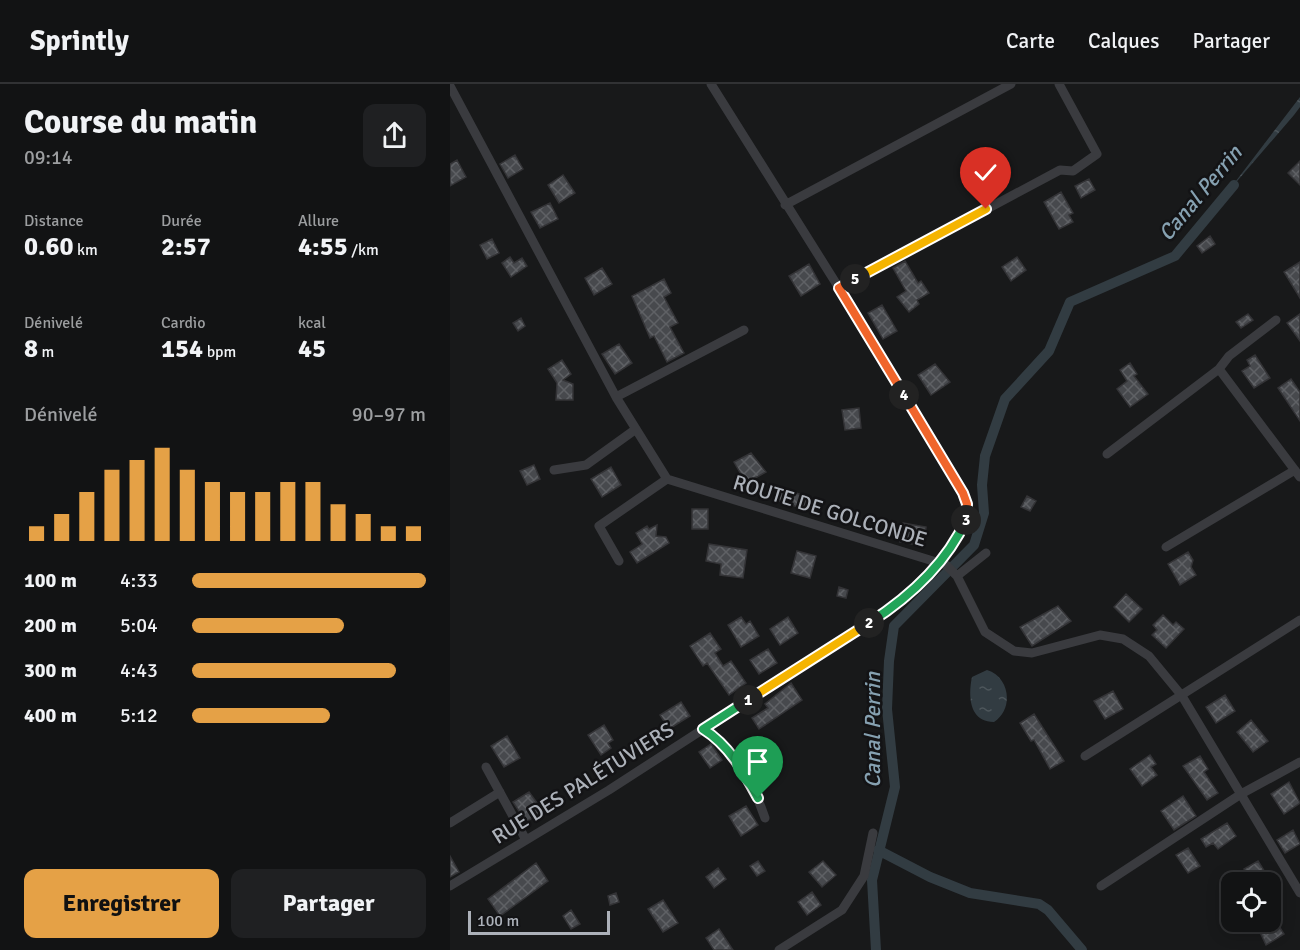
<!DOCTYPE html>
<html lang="fr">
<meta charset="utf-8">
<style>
:root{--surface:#121314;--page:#1f2022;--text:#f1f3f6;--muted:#9c9ea0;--line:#313234;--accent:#e5a146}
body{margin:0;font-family:Signika,sans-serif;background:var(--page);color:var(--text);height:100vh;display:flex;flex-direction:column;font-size:22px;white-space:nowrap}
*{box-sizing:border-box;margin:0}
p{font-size:20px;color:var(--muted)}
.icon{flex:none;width:33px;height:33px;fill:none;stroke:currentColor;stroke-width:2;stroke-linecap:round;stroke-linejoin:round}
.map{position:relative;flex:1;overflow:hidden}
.panel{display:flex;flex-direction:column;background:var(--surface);width:450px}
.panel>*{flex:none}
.buttons{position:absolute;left:771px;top:788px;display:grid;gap:12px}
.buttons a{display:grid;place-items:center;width:60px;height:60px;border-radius:12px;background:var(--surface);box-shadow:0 3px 15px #0003,0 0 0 2px var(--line);font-size:30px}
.scale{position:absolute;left:18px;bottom:15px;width:142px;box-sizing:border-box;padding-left:6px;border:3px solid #acb1b9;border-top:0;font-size:16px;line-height:21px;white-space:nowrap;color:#acb1b9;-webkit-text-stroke:4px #131315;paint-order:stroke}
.pin{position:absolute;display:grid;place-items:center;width:51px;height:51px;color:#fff;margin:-62px -26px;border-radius:50% 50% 50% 0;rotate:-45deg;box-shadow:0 0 6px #0007}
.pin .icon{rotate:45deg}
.km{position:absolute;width:30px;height:30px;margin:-15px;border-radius:50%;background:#222;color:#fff;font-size:16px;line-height:30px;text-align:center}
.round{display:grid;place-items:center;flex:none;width:63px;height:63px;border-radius:12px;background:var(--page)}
.summary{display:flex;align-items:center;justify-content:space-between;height:102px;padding:0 24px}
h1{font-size:33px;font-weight:800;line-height:45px}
.stats{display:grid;grid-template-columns:repeat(3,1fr);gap:9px;height:102px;padding:6px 24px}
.stats div{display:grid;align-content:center}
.stats b{font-size:26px;font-weight:800}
.stats small{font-size:16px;font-weight:400}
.stats p{font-size:16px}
.chart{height:168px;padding:12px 24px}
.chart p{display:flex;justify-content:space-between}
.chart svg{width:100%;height:108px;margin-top:6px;stroke:var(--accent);stroke-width:6}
.cta{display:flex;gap:12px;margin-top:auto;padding:12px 24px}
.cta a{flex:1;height:69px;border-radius:12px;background:var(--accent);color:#111;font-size:24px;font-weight:800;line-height:69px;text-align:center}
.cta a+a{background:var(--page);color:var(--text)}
ul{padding:0 24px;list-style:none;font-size:20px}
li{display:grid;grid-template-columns:96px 72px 1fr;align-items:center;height:45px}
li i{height:15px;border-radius:8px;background:var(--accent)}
header{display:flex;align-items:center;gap:36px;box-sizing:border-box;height:84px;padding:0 30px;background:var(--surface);border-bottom:2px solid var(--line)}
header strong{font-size:28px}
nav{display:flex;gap:33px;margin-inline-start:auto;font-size:21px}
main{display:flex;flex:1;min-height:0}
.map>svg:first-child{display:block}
</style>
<header>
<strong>Sprintly</strong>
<nav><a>Carte</a><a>Calques</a><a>Partager</a></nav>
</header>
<main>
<section class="panel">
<div class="summary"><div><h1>Course du matin</h1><p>09:14</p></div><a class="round"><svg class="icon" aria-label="share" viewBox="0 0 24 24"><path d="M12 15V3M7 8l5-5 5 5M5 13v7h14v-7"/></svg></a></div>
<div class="stats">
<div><p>Distance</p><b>0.60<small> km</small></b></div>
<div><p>Durée</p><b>2:57</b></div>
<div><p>Allure</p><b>4:55<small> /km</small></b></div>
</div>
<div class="stats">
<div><p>Dénivelé</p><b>8<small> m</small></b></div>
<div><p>Cardio</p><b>154<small> bpm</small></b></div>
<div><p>kcal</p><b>45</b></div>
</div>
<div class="chart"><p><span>Dénivelé</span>90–97 m</p>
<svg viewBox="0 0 160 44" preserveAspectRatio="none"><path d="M5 44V38M15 44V33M25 44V24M35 44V15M45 44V11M55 44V6M65 44V15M75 44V20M85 44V24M95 44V24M105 44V20M115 44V20M125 44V29M135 44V33M145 44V38M155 44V38"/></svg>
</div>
<ul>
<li><b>100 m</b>4:33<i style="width:100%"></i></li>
<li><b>200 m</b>5:04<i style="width:65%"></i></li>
<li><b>300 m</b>4:43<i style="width:87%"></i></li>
<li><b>400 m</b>5:12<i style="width:59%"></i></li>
</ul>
<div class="cta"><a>Enregistrer</a><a>Partager</a></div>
</section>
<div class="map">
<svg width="850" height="866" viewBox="0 0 850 866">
<defs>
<pattern id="water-ripples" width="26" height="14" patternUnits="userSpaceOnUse" patternTransform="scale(1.5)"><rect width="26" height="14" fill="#323c42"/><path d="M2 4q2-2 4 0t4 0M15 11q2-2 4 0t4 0" fill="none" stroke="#4d565b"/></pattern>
<pattern id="building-cross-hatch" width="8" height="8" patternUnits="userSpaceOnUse" patternTransform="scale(1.5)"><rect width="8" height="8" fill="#47494d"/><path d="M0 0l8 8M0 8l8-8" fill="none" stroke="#5f6165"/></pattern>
</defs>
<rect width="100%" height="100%" fill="#18191a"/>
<path fill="url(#water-ripples)" d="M850,13V23L844,31L776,110Z
M537,586C560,593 564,625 544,638C519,638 518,612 522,593Z"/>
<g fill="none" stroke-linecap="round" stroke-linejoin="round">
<path stroke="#323c42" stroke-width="10" d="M428,766L480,793L520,809L589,820L598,826L632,866
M426,866L422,796L445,703L437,625L439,577L444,542L524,461L534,429L532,401L535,372L555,315L599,267L620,218L725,172L784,101"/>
</g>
<path fill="url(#building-cross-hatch)" stroke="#333336" stroke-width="1.5" d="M65,71L73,85L58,94L50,80Z
M7,76L16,93L0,102V80Z
M850,77V101L838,89Z
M113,91L125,109L109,119L98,101Z
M639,95L645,106L631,114L625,102Z
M611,108L623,129L619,131L623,138L609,145L594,118Z
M100,119L108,135L90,144L81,128Z
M760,152L765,160L752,169L747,162Z
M42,155L49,169L37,175L30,161Z
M60,173L64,179L72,174L77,182L61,193L52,179Z
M567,173L576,186L561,197L552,183Z
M455,177L468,199L471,197L479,209L467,216L469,220L459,228L447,213L456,207L443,184Z
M850,178V214L834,188Z
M359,180L370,200L351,212L339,192Z
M152,184L162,200L144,211L135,194Z
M214,195L221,209L214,213L228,239L220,243L234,269L217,278L204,252L200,254L182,212Z
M432,221L447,247L433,255L418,229Z
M798,230L803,236L791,244L786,238Z
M850,230V257L837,239Z
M71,234L75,242L68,247L63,239Z
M169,260L182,279L165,290L152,270Z
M805,271L820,294L804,304L792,287L800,282L797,276Z
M112,276L121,290L113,296L123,300V316H106L107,299L98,285Z
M680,279L687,290L684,292L698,310L680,323L667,305L677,297L670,286Z
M485,280L500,298L481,311L468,291Z
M841,295L850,308V337L828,304Z
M409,324L411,344L395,346L392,326Z
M301,369L316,388L296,399L284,378Z
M84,381L90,395L77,401L70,387Z
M161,383L171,401L152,413L141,395Z
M331,404L358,413L354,425L327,416Z
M577,412L586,417L580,427L571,423Z
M242,425H258V445H242Z
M453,439L476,443L473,462L450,458Z
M207,441L206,452L216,453L219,459L187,479L180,468L192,460L186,449L197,442L199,445Z
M259,460L297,466L293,494L270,491L271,480L256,477Z
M347,467L366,472L360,494L341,489Z
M738,468L743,476L741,483L746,491L730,501L718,480Z
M389,503L398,506L396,514L387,512Z
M676,510L692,525L679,538L664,523Z
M608,522L621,537L582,562L570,543Z
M713,531L723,541L726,538L734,545L716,564L702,551L707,546L703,541Z
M291,533L296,540L300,537L309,552L291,563L278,541Z
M338,533L348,549L330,561L320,545Z
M260,549L271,565L265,569L273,582L281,577L296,599L279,611L257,579L253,582L240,562Z
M318,565L327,579L309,590L300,576Z
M341,599L352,616L309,645L302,634L318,624L315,620Z
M663,607L673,625L655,635L644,617Z
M775,611L785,627L766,639L756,623Z
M231,618L240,632L219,645L210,631Z
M584,630L614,677L600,685L584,656L581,657L570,639Z
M801,636L818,657L803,668L787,648Z
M154,641L163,656L158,659L161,664L151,671L138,651Z
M57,652L70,674L54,683L41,662Z
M261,660L272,676L260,684L249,668Z
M310,660L323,676L306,691L293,675Z
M700,671L706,680L701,683L707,691L692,702L680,685Z
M750,672L758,685L754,688L768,709L757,716L733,682Z
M839,698L850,719L834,730L821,710Z
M79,708L93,727L76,738L63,718Z
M733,712L746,732L724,746L711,727Z
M296,722L308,741L291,752L279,732Z
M777,739L786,752L768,765L763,759L756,763L751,755Z
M843,746L850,760L835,769L827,756Z
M738,764L750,782L738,789L726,771Z
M0,772L9,788L0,793Z
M308,777L315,787L307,792L300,782Z
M373,777L386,791L372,803L359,788Z
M808,777L818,793L810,798H802L794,785Z
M86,779L98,797L50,832L38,815Z
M268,784L276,795L264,804L256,793Z
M362,808L371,821L357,831L348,818Z
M166,809L169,818L160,821L158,812Z
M213,816L228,839L213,848L198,825Z
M121,826L130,840L121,845L113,832Z
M825,836L834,850L816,861L809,846Z
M269,845L283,866H264L256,854Z"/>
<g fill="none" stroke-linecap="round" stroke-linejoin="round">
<path stroke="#3a3b3f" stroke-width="9" d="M0,2L166,313L217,395L496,481L507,492L535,548L564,567L582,569L650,551L673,555L699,572L732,612L850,809
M335,121L561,0
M389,204L610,86L623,87L647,70L609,0
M826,236L779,272L769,285L850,393
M166,313L294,246
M657,370L769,285
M104,386L136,381L186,345
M716,463L845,386
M169,477L149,442L217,395
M507,492L536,469
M253,645C284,665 303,699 315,734
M635,672L850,536
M36,683L76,756
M0,739L50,708
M0,802L159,706L436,527C460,509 516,459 518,427C518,416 511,407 506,397L389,204L261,0
M651,802L791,710L850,678
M329,866L392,826L414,792L423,749"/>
</g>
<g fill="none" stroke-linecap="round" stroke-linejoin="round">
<defs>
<path id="split-1" d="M298,616L253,645C279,661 294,688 308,714"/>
<path id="split-2" d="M298,616L419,539"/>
<path id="split-3" d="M419,539C458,514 496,480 516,436"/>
<path id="split-4" d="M454,311L513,409L517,420L516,436"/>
<path id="split-5" d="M405,195L389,204L454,311"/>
<path id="split-6" d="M405,195L536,125"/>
</defs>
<use href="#split-1" stroke="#fff" stroke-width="12"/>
<use href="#split-2" stroke="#fff" stroke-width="12"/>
<use href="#split-3" stroke="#fff" stroke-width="12"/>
<use href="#split-4" stroke="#fff" stroke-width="12"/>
<use href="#split-5" stroke="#fff" stroke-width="12"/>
<use href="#split-6" stroke="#fff" stroke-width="12"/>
<use href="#split-1" stroke="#22a559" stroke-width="8"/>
<use href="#split-2" stroke="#f5b400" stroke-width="8"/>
<use href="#split-3" stroke="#22a559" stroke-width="8"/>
<use href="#split-4" stroke="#f0652b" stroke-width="8"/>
<use href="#split-5" stroke="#f0652b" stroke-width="8"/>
<use href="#split-6" stroke="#f5b400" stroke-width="8"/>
</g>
<g text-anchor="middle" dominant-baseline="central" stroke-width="5" stroke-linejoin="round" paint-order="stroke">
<g font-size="21" fill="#acb1b9" stroke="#131315">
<text transform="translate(380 427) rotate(17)">ROUTE DE GOLCONDE</text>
<text transform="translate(133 699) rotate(-32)">RUE DES PALÉTUVIERS</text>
</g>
<g font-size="22" font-style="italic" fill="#86a1b1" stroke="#131315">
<text transform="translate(750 109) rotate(-50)">Canal Perrin</text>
<text transform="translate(422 646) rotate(-90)">Canal Perrin</text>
</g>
</g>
</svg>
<div class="buttons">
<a><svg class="icon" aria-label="locate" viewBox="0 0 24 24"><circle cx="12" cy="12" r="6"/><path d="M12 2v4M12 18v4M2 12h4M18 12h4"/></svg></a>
</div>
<div class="scale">100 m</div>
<div class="pin" style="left:308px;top:714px;background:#1e9e55"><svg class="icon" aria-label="arrive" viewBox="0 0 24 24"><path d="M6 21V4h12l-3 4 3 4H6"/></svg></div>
<div class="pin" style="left:536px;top:125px;background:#d93025"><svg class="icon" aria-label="check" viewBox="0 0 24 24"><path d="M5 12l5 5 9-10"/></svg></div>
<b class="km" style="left:298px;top:616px">1</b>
<b class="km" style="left:419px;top:539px">2</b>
<b class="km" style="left:516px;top:436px">3</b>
<b class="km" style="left:454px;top:311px">4</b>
<b class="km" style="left:405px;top:195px">5</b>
</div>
</main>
